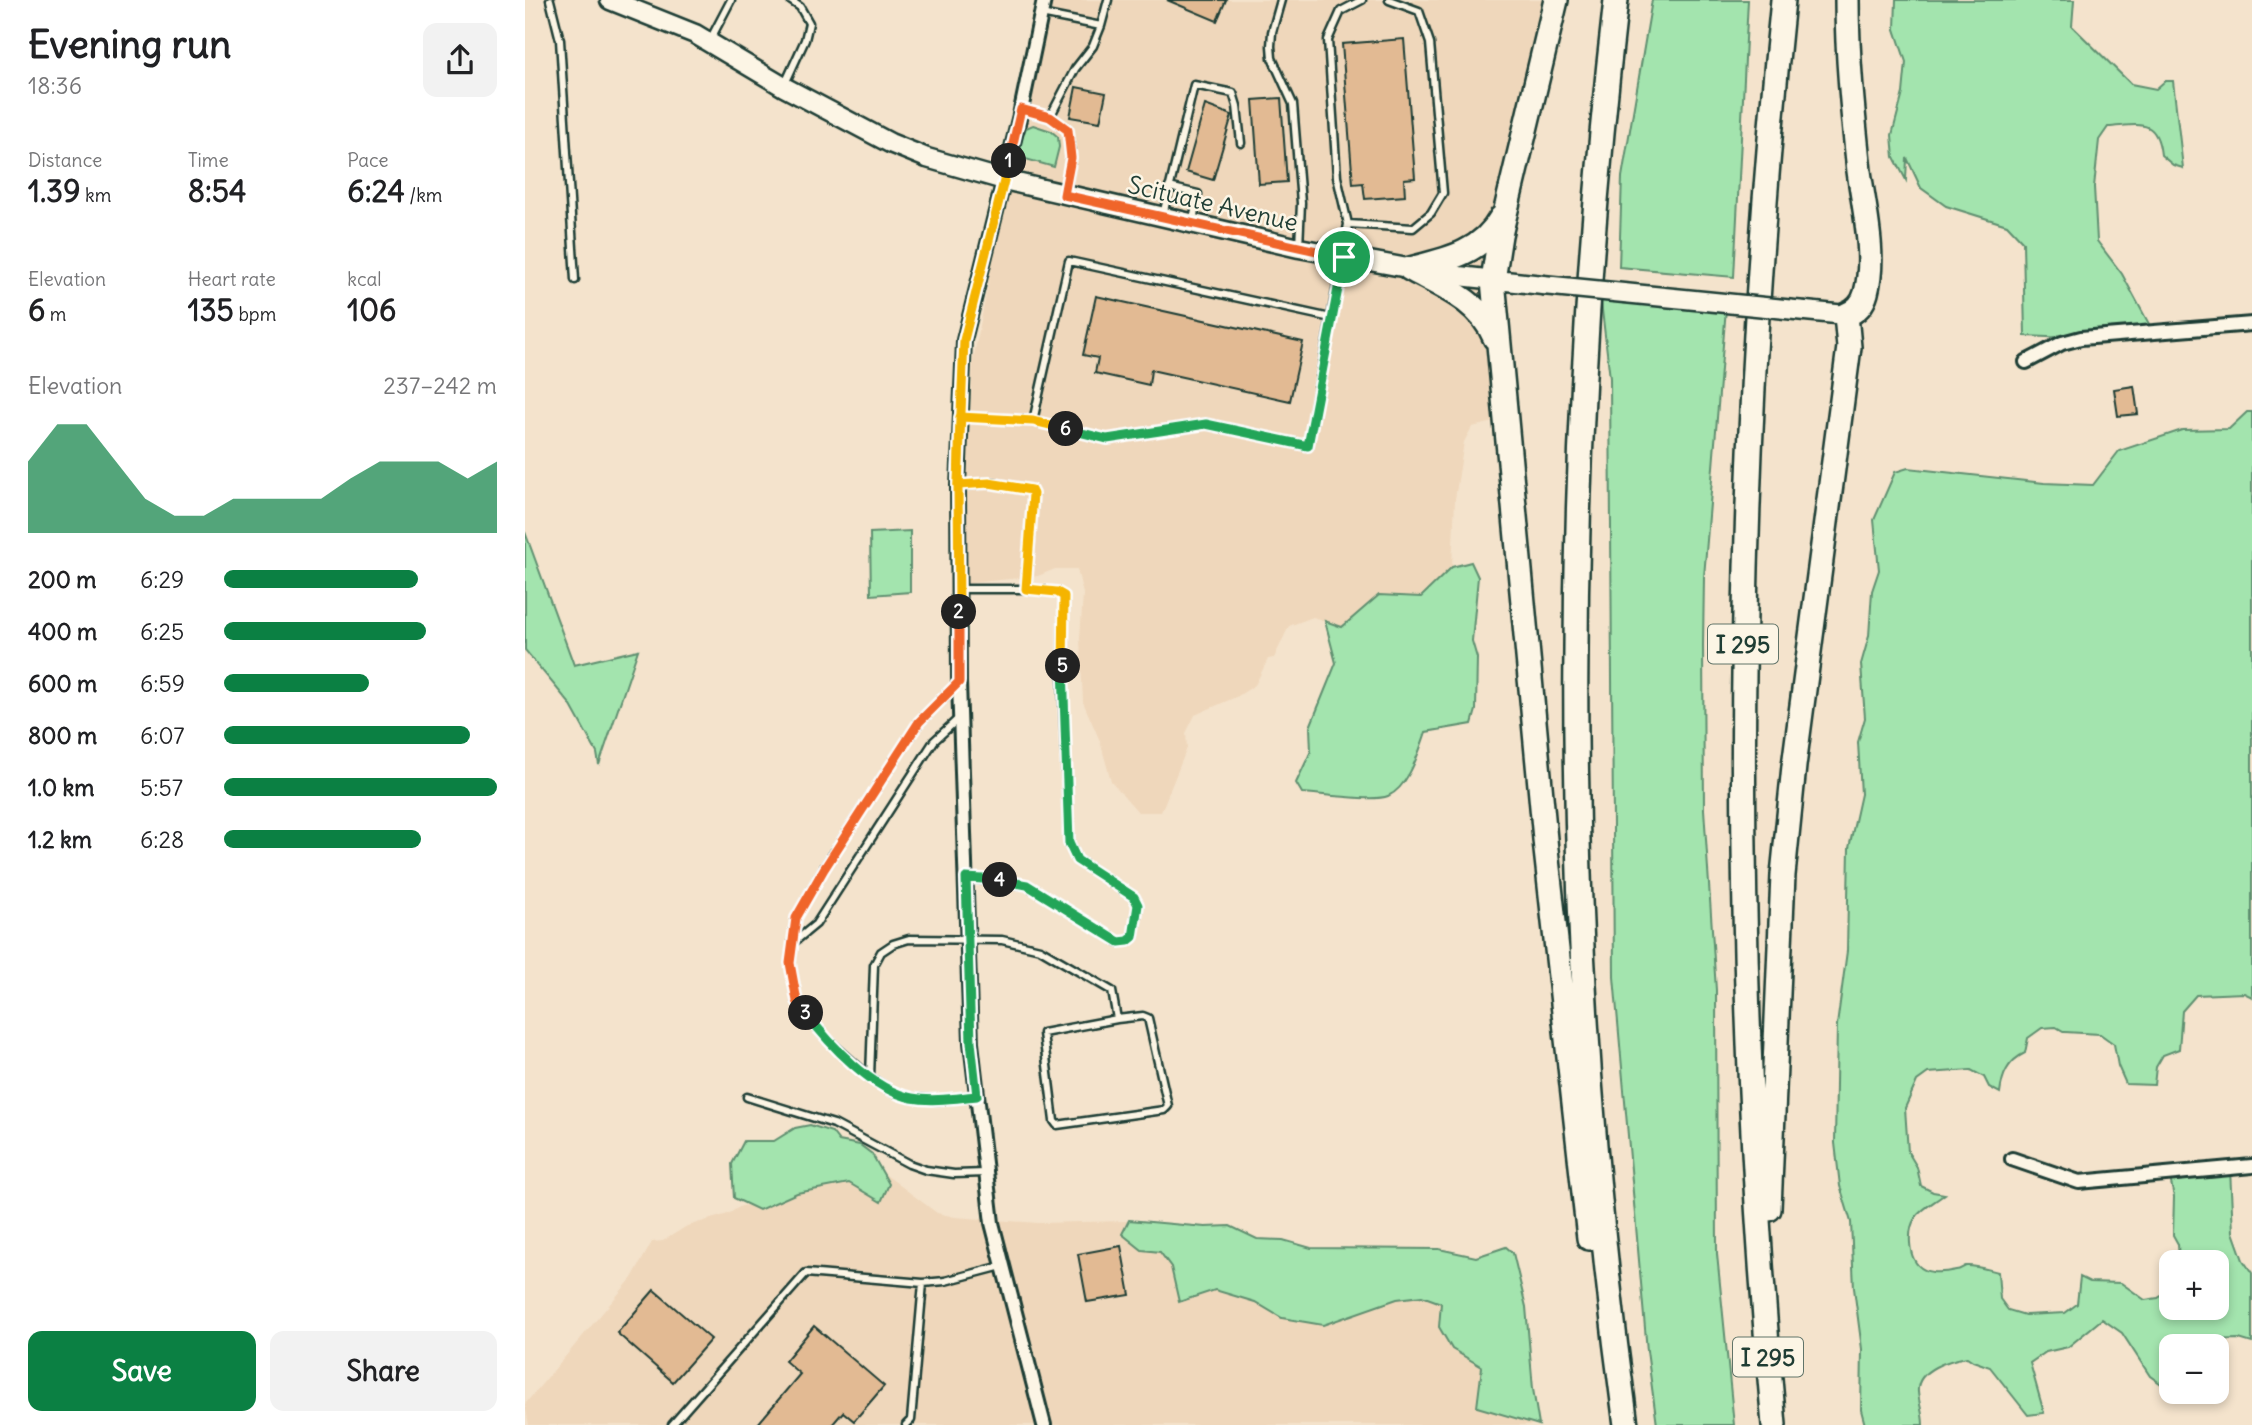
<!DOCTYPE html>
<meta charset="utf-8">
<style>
:root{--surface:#fff;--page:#f2f2f2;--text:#202124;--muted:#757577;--accent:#0b8043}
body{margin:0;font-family:Delius,sans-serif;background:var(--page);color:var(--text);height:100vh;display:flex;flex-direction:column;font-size:26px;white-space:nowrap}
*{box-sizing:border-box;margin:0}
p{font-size:23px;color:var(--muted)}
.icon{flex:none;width:38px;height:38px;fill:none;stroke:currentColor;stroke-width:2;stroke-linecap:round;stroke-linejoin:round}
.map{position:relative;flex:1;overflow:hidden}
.sheet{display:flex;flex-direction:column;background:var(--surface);width:525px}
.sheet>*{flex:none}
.controls{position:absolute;left:1634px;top:1250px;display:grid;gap:14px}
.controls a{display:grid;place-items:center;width:70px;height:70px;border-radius:14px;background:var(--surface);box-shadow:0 4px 10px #0003;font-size:35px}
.pin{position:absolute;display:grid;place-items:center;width:60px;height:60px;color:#fff;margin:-30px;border:4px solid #fff;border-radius:50%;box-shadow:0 2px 7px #0007}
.km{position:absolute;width:35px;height:35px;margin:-18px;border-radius:50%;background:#222;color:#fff;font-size:19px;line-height:35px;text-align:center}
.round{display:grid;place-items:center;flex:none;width:74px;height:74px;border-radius:14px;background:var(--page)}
.head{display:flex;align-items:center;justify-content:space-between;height:119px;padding:0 28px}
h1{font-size:38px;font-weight:800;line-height:52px}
.metrics{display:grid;grid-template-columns:repeat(3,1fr);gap:10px;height:119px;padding:7px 28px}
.metrics div{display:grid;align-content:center}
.metrics b{font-size:30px;font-weight:800}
.metrics small{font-size:19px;font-weight:400}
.metrics p{font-size:19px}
.chart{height:196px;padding:14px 28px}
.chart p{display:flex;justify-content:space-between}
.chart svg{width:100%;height:126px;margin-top:7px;fill:var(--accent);opacity:.7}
.action{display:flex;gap:14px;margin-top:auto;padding:14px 28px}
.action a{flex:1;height:80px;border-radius:14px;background:var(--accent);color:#fff;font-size:28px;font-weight:800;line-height:80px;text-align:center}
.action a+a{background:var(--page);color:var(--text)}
ul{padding:0 28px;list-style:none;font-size:23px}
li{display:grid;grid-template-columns:112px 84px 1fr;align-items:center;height:52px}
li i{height:18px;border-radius:9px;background:var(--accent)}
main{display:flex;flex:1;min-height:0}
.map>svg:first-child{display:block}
</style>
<main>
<section class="sheet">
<div class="head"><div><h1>Evening run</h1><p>18:36</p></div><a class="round"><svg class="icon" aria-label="share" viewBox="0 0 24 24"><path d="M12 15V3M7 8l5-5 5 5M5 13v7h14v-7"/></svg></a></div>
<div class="metrics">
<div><p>Distance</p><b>1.39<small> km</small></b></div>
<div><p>Time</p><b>8:54</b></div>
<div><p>Pace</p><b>6:24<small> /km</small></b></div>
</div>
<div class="metrics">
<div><p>Elevation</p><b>6<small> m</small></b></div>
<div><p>Heart rate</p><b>135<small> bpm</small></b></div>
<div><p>kcal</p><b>106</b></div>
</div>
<div class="chart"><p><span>Elevation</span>237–242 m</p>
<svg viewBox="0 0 160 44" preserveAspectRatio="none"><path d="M0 44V19L10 6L20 6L30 19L40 32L50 38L60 38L70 32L80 32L90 32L100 32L110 25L120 19L130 19L140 19L150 25L160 19V44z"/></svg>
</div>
<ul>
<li><b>200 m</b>6:29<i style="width:71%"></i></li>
<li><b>400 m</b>6:25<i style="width:74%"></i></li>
<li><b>600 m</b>6:59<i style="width:53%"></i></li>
<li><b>800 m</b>6:07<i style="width:90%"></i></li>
<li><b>1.0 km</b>5:57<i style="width:100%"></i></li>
<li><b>1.2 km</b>6:28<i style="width:72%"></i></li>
</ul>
<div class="action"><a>Save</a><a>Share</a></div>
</section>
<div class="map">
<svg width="1727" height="1425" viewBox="0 0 1727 1425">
<rect width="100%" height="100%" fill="#f4e3cc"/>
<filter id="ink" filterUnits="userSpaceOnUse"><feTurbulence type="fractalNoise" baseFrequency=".0143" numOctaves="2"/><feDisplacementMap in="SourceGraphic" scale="14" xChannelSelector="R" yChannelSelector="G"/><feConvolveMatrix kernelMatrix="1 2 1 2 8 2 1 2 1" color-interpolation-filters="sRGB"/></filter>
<g filter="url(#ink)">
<path fill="#efd7bb" d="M519,0H1031L966,279L978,420L947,427L939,442L930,499L927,568L896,597L854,595L817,627L788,617L764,626L749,658L743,659L730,685L713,696L670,715L661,733L662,748L636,812H613L586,781L575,741L558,702L555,638L558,594L552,569H530L513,576L436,584L448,361Z
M357,1172L412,1213L430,1217L513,1223L603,1221L597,1234L617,1250L635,1252L646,1267L654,1301L690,1290L730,1302L757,1318L798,1325L872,1299L897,1296L917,1303L914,1327L927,1349L957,1367L952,1407L989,1416L1008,1425H4L0,1404L107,1278L127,1242L138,1241L162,1226L203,1214L216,1206L224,1205L234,1210L272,1193L324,1183L340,1194Z"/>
<path fill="#a3e4ae" stroke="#619071" stroke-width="2" d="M1127,0H1223L1209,277L1094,267L1097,177Z
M1371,0H1549L1547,26L1606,84L1631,89L1640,81H1648L1658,168L1648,165L1636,155C1632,117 1614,125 1583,127L1574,140L1569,187L1572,241L1597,274L1630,335L1567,339L1500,336L1498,242L1482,225L1421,206L1396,188L1382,158L1381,180L1369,157L1367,135L1378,93L1381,62L1370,29Z
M508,125L526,131L533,137L534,147L529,167L497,158C493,148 497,138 501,128Z
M1075,293L1201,308L1179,577L1178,645L1179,809L1191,990L1192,1254L1209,1425H1132L1122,1351L1089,977L1085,378Z
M1722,412H1727V997L1719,993L1671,995L1657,1011L1654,1049L1638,1055L1631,1067L1629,1085L1601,1084L1593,1066L1589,1044L1575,1034L1540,1032L1531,1027L1517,1028L1503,1038L1500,1053C1483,1061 1477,1075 1475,1093L1464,1087L1459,1077L1446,1070L1403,1073L1392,1081L1380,1108L1383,1152L1392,1167L1396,1186L1408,1192L1420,1194C1399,1210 1383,1214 1385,1243C1387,1272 1405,1276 1431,1270C1435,1270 1438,1267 1441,1266C1450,1265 1464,1270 1473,1272L1475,1299L1483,1310L1500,1315L1540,1313L1552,1304L1555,1277L1565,1282L1596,1283L1620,1300L1633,1298L1647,1289V1307H1692V1262H1654L1653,1244L1648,1235L1649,1197L1644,1173L1705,1169L1708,1232L1718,1260L1727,1273V1343L1714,1339L1684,1340L1678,1346H1647V1382L1642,1388L1625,1376L1597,1333L1577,1319L1543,1347L1521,1352L1505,1363L1519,1413L1503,1415L1465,1367L1448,1361L1442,1357C1425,1360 1391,1369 1393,1392C1394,1404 1398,1413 1398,1425H1340L1336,1410L1337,1349L1329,1288L1326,1222L1315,1186L1310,1143L1312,1025L1322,951L1324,848L1336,794L1333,742L1340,718L1336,664L1344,636L1347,591L1354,570L1349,520L1370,472L1383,468L1519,483L1568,485L1594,451L1657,430L1704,429Z
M385,531V592L346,595L345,533Z
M0,532L49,665L113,650L74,765L72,753L45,704L0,650Z
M946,562L953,577L947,641L952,658L951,710L947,724L901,732C894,751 884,787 863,796C849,802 795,794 777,793L771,783L786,751L785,727L811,663L800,621L817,627L854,595L896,597L927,567Z
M285,1125L307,1132L314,1141L335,1145L347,1154L364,1184L356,1202L324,1183L272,1193L234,1210L209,1198L207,1164L219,1141H249L270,1128Z
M604,1220L680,1227L705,1226L732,1239L758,1240L786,1248L914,1249L951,1257L981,1247L988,1253L1001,1307L1008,1389L1014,1425L952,1407L957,1367L927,1349L914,1327L916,1303L897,1296L872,1299L798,1325L757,1318L730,1302L690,1290L654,1302L646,1267L635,1252L617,1250L597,1234Z"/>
<path fill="#e2ba93" stroke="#1f3d34" stroke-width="2" d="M642,0H701L692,21Z
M879,39L890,178L879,179L880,196L840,199L838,183L828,184L817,44Z
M551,87L581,93L575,122L545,117Z
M756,98L762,182L734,184L728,100Z
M680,105L707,115L688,180L661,172Z
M571,296L778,342L765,401L626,370L624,385L570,373L573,358L558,355Z
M1609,386L1613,414L1593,416L1589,389Z
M596,1246L605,1295L562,1302L553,1254Z
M129,1290L186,1339L148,1382L92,1333Z
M289,1326L359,1386L329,1421L318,1412L307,1425H232L275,1374L260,1361Z"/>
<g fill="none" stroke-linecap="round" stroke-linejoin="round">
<defs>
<path id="service" d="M25,0L35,40L50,280
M756,0L747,32L746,46L747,58L768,104L776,203L774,247
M516,14L576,26L583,0
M184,42L206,0
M259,86L280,40L284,23L275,7L265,0
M497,110L525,117L543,130L546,158L540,193
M525,117L550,69L568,46L576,26
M644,187L673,194L668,221
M638,215L669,85L708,93L712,106L716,143
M823,224L888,228L906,213L918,193L905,43L894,11L864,0
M435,417L508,421L544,261L806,318
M508,421L582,439L681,424L783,446L823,224L812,177L803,40L816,11L837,0
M433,486L464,483L506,490L508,494L501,589H434
M433,683L394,722L299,868L271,918L265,963L272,1001L299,1036L345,1077L367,1092L387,1098L413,1100L452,1096
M441,878L502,885L594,942L603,941L608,937L613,905L609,897L552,860L544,843L537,672L539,596L532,592L501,589
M268,943L291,924L409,741L434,718
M345,1077L349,965L356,952L368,944L384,939L477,940L515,949L587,991L592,1019L518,1033L529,1121L532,1125L639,1110L643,1106L623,1018L618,1016L592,1019
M222,1097L309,1124L384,1164L401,1170L429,1174L461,1173
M147,1425L281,1273L398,1283L420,1281L477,1266
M381,1425L386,1420L398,1283"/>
<path id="minor" d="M519,0L495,115L439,340L433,486L434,682L446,1043L467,1223L519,1425
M1501,362L1537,343L1556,338L1727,324
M1487,1159L1554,1182L1727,1166"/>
<path id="secondary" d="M85,0L170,34L259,87L365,143L402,158L479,180L774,248L915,274L1018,285
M1280,311L1321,315"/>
<path id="motorway" d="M1031,0L975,235L968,280L1021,850L1064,1238
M1091,0C1036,473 1036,953 1101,1425
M885,269C921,260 957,253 976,218
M885,269C918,287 955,301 970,338
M1244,1209L1258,875L1269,766L1324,347L1321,315C1332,311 1338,304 1341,293C1351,255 1339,209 1334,171C1328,114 1322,57 1322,0
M1249,1425C1205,950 1209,474 1258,0"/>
</defs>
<use href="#service" stroke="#1f3d34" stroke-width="11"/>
<use href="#minor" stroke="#1f3d34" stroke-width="18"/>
<use href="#secondary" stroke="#1f3d34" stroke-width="23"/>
<use href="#motorway" stroke="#1f3d34" stroke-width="28"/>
<use href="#service" stroke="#fcf5e5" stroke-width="6"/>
<use href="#minor" stroke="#fcf5e5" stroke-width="12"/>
<use href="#secondary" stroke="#fcf5e5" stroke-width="18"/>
<use href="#motorway" stroke="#fcf5e5" stroke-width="23"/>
<defs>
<path id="secondary-bridge" d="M1018,285L1280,311"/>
</defs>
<use href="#secondary-bridge" stroke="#1f3d34" stroke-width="23" stroke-linecap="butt"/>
<use href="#secondary-bridge" stroke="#fcf5e5" stroke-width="18"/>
</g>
</g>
<g fill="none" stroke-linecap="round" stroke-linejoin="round" filter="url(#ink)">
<defs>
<path id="split-1" d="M484,161L496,109L525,117L543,130L546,158L539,195L819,257"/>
<path id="split-2" d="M434,612L433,485L439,340L484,161"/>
<path id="split-3" d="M281,1013L272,1001L265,963L271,918L299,869L394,722L434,682V612"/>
<path id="split-4" d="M281,1013C304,1044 347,1090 387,1098C408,1102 431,1098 452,1096L446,1042L441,878L475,880"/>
<path id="split-5" d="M475,880L502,885L594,942L603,941L608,937L613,905L609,897L552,860L544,843L538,666"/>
<path id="split-6" d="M538,666L539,596L532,592L501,589L508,494L506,490L464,483L433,485L435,417L508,421L541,429"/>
<path id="split-7" d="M541,429L582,439L681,424L783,446L819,257"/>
</defs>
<use href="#split-1" stroke="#fff" stroke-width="14"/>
<use href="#split-2" stroke="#fff" stroke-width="14"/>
<use href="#split-3" stroke="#fff" stroke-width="14"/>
<use href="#split-4" stroke="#fff" stroke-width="14"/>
<use href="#split-5" stroke="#fff" stroke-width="14"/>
<use href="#split-6" stroke="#fff" stroke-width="14"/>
<use href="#split-7" stroke="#fff" stroke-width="14"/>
<use href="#split-1" stroke="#f0652b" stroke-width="9"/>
<use href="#split-2" stroke="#f5b400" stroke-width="9"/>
<use href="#split-3" stroke="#f0652b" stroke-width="9"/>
<use href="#split-4" stroke="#22a559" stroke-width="9"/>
<use href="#split-5" stroke="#22a559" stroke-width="9"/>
<use href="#split-6" stroke="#f5b400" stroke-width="9"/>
<use href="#split-7" stroke="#22a559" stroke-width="9"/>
</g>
<g text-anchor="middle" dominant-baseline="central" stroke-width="5" stroke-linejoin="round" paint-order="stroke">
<g fill="#fcf5e5" stroke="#617469" stroke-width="2">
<rect x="1183" y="624.5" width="70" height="39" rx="5"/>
<rect x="1208" y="1337.5" width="70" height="39" rx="5"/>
</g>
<g font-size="23" font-weight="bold" fill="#1f3d34">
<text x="1218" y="644">I 295</text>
<text x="1243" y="1357">I 295</text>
</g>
<g font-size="24" fill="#1f3d34" stroke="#fcf5e5">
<text transform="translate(688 203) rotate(13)">Scituate Avenue</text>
</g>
</g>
</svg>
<div class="controls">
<a>+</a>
<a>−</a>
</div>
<div class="pin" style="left:819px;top:257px;background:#1e9e55"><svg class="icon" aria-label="arrive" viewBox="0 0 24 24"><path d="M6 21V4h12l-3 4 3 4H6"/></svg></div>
<b class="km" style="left:484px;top:161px">1</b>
<b class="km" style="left:434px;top:612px">2</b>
<b class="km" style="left:281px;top:1013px">3</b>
<b class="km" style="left:475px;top:880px">4</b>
<b class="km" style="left:538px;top:666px">5</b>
<b class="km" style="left:541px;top:429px">6</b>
</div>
</main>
